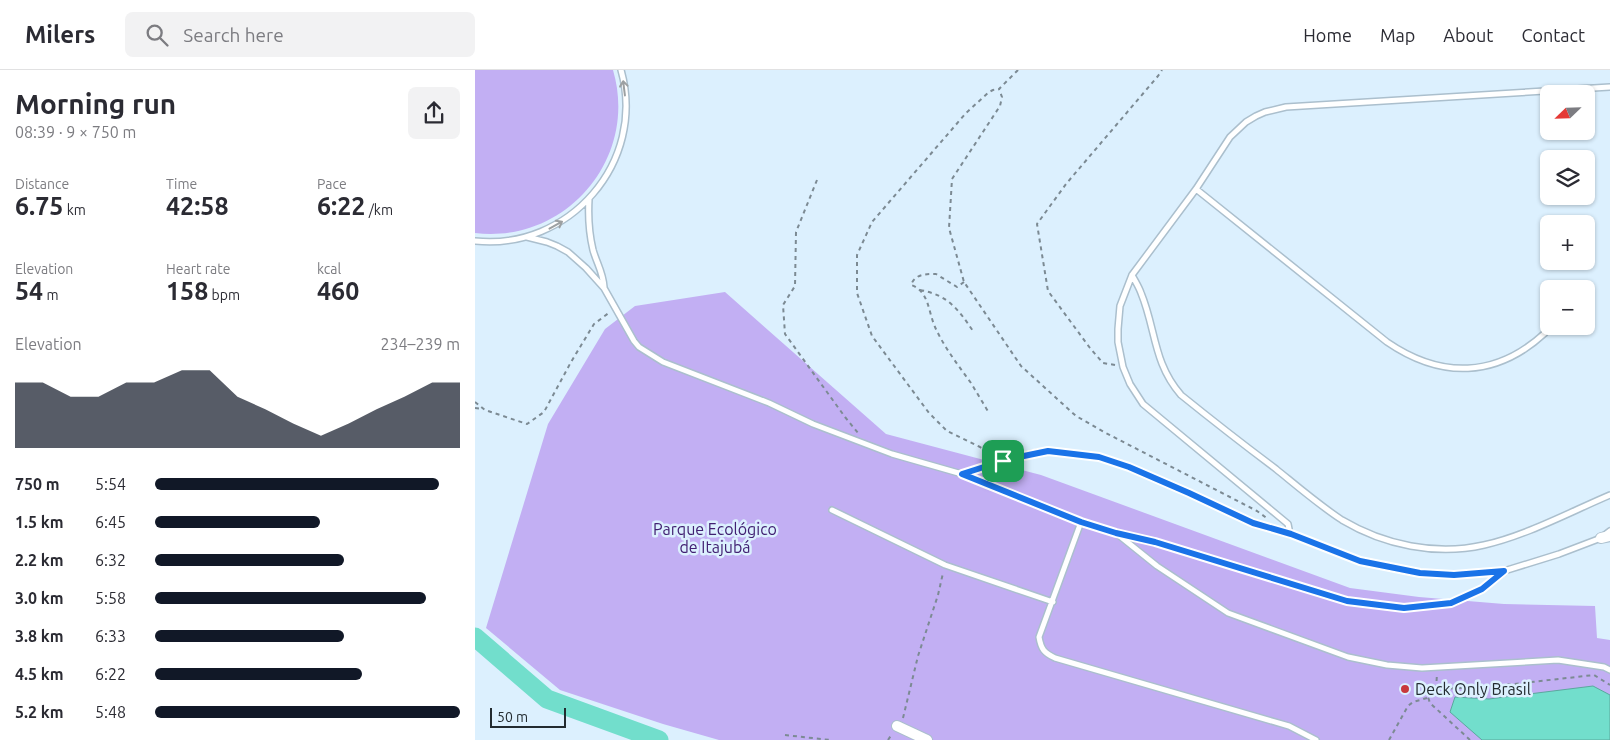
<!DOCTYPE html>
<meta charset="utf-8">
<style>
:root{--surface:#fff;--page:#f2f2f3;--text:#2b2b33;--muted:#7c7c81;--line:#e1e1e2;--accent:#111827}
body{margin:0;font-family:Ubuntu,sans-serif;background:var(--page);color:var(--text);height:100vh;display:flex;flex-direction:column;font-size:19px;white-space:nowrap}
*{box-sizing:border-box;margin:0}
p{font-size:16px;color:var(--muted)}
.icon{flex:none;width:28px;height:28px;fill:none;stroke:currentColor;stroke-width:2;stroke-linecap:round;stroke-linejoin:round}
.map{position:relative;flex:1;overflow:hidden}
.details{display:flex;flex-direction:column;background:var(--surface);width:475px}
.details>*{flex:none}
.needle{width:32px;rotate:247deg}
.buttons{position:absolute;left:1065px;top:15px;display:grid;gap:10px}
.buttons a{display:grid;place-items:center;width:55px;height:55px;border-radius:8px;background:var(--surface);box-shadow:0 1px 4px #0004;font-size:25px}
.scale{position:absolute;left:15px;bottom:12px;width:76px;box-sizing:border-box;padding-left:5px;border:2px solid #232b30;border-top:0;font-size:14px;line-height:18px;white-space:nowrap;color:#232b30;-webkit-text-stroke:4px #dcf0fe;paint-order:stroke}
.pin{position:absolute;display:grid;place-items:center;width:42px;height:42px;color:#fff;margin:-21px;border-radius:10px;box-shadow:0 2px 8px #0006}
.round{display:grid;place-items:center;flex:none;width:52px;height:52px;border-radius:8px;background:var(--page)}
.overview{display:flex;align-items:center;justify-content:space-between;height:85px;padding:0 15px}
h1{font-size:28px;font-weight:700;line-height:38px}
.metrics{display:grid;grid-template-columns:repeat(3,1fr);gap:8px;height:85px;padding:5px 15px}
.metrics div{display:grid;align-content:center}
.metrics b{font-size:25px;font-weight:700}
.metrics small{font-size:14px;font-weight:400}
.metrics p{font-size:14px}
.chart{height:140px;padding:10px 15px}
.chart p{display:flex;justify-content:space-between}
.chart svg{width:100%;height:90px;margin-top:5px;fill:var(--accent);opacity:.7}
ul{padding:0 15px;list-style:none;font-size:16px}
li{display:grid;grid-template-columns:80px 60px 1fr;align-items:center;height:38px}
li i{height:12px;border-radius:6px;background:var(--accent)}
header{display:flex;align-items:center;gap:30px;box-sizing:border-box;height:70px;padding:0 25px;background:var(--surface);border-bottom:1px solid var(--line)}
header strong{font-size:24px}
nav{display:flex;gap:28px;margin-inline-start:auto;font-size:18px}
.search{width:350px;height:45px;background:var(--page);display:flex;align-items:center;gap:12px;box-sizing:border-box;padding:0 18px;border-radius:8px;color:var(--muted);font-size:19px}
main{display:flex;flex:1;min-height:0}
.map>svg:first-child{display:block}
</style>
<header>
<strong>Milers</strong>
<div class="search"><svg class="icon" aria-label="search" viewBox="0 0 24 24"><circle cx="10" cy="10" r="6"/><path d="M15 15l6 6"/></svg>Search here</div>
<nav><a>Home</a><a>Map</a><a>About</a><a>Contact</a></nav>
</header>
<main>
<section class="details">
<div class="overview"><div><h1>Morning run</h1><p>08:39 · 9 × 750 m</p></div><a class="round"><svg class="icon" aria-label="share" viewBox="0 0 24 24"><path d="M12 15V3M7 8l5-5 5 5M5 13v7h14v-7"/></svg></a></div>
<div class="metrics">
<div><p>Distance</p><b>6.75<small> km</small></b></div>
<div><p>Time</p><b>42:58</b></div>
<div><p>Pace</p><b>6:22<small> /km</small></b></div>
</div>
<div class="metrics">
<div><p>Elevation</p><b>54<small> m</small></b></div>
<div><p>Heart rate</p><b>158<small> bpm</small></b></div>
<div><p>kcal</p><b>460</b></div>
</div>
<div class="chart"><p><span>Elevation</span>234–239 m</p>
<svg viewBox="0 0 160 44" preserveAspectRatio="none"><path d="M0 44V12L10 12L20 19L30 19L40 12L50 12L60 6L70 6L80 19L90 25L100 32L110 38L120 32L130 25L140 19L150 12L160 12V44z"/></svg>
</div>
<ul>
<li><b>750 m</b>5:54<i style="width:93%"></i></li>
<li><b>1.5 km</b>6:45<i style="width:54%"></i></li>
<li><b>2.2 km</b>6:32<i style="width:62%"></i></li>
<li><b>3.0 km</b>5:58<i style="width:89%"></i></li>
<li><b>3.8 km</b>6:33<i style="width:62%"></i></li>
<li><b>4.5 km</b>6:22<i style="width:68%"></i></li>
<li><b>5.2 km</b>5:48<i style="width:100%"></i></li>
</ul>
</section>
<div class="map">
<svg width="1135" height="670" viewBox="0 0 1135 670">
<rect width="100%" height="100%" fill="#dcf0fe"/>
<path fill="#c2aff3" d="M0,0H138C164,88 91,174 0,163Z
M250,222L411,364L566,405L875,518L944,527L1029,534L1120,536L1122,568L1135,570V670H244L188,654L85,620L11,558L73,354L130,259L160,236Z"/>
<path fill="#72decc" stroke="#5aa89d" d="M1118,616L1135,625V670H1007L975,642L980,627L1014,629Z"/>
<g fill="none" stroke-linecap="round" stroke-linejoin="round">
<path stroke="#72decc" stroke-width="19" d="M0,567L72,629L184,670"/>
<defs>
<path id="lane" d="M721,119L912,272C966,309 1021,308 1070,263
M114,129C113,146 114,163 118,180C122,194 128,202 129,217
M52,167L72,172L82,176L93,182L111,198L129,218L159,271L164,277L188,292L294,333L338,354L417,384L487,404L554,384L573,381L624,387L654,397L714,423L778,453L815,464L885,491L945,503L979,505L1029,501L1084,484L1126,468L1135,461
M0,171C94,181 172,92 146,0
M657,205C660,211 664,217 666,223C681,259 678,293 706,325C737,350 769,375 801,399C822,416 844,435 867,450C909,475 961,486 1009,475C1050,466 1095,442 1135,425
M487,404L606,452L641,463L682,496L753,543L873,587L912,595L947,598L1083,590L1129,597L1135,600
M357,440L470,495L578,532
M606,452L564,567C566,579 569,583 580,588L814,656L841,670
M644,464L680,472L872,531L929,538L975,533L1007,519L1029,502
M815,464L813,454L668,334L655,314L648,297L643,272V259L645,236L657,205L721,119L755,67L771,52L781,46L790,42L811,37L1135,17"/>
<path id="street" d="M1126,468L1135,466
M422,656L452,670"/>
</defs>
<use href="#lane" stroke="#abbfcd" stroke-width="8"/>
<use href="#street" stroke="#abbfcd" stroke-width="12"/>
<path stroke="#7c8a93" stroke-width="2" stroke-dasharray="4 4" stroke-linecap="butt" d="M543,0L524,19L527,27L525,36L477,109L474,158L489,212L546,296L601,346L629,362L782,441L793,449
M342,110L321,162L320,216L308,235L310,264L370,347L383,363
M489,212L482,217L461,204C450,204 440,204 436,215C454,221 453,241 460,257C469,277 483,295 496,313C502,323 508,333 514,343
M445,220C473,225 483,239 498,261
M640,295L628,293L615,278L573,221L562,154L591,114L683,6L687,0
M0,332L10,340L52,354L69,342L96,292L119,254L135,242
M0,338L8,339
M520,386L505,377L472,361L454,343L397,266L382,223V185L397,152L491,43L514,22L518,20L524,19
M961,619L962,604
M428,648L443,586L463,525L468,503
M310,665L355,670
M413,670L417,664
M914,670L933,636L938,632L952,628
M995,670L955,633L953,627L955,622L960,619L1012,617L1119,605L1135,615"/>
<use href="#lane" stroke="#fff" stroke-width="5"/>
<use href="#street" stroke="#fff" stroke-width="10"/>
</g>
<defs><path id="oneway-shaft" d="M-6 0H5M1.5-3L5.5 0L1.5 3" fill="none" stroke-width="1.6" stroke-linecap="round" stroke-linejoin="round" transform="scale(1.25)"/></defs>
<g stroke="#9ca0a2">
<use href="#oneway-shaft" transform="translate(149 18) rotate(-97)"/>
<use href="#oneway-shaft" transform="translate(81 155) rotate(-29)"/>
</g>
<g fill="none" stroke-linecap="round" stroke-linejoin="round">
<defs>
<path id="route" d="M573,381L624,387L654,397L714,423L778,453L816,464L885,491L945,503L979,505L1029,501L1007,519L976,533L929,538L872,531L680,472L641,463L606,452L487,404L534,389Z"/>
</defs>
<use href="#route" stroke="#fff" stroke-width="10"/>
<use href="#route" stroke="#1a73e8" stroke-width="6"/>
</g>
<circle fill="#c8383c" stroke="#dcf0fe" stroke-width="2" cx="930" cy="619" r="5"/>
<g text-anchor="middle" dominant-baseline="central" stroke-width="5" stroke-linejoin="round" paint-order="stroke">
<g font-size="16" fill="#412072" stroke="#dcf0fe">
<text x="240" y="459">Parque Ecológico<tspan x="240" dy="18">de Itajubá</tspan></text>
</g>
<g font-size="16" fill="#232b30" stroke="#dcf0fe" text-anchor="start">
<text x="940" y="619">Deck Only Brasil</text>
</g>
</g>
</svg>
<div class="buttons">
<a><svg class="needle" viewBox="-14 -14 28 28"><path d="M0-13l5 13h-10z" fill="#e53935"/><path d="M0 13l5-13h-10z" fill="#7c7c81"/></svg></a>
<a><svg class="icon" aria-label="layers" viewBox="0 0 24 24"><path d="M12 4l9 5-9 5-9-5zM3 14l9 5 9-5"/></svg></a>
<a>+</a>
<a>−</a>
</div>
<div class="scale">50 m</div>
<div class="pin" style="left:528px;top:391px;background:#1e9e55"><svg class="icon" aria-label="arrive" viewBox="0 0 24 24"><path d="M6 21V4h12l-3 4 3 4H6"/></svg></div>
</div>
</main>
